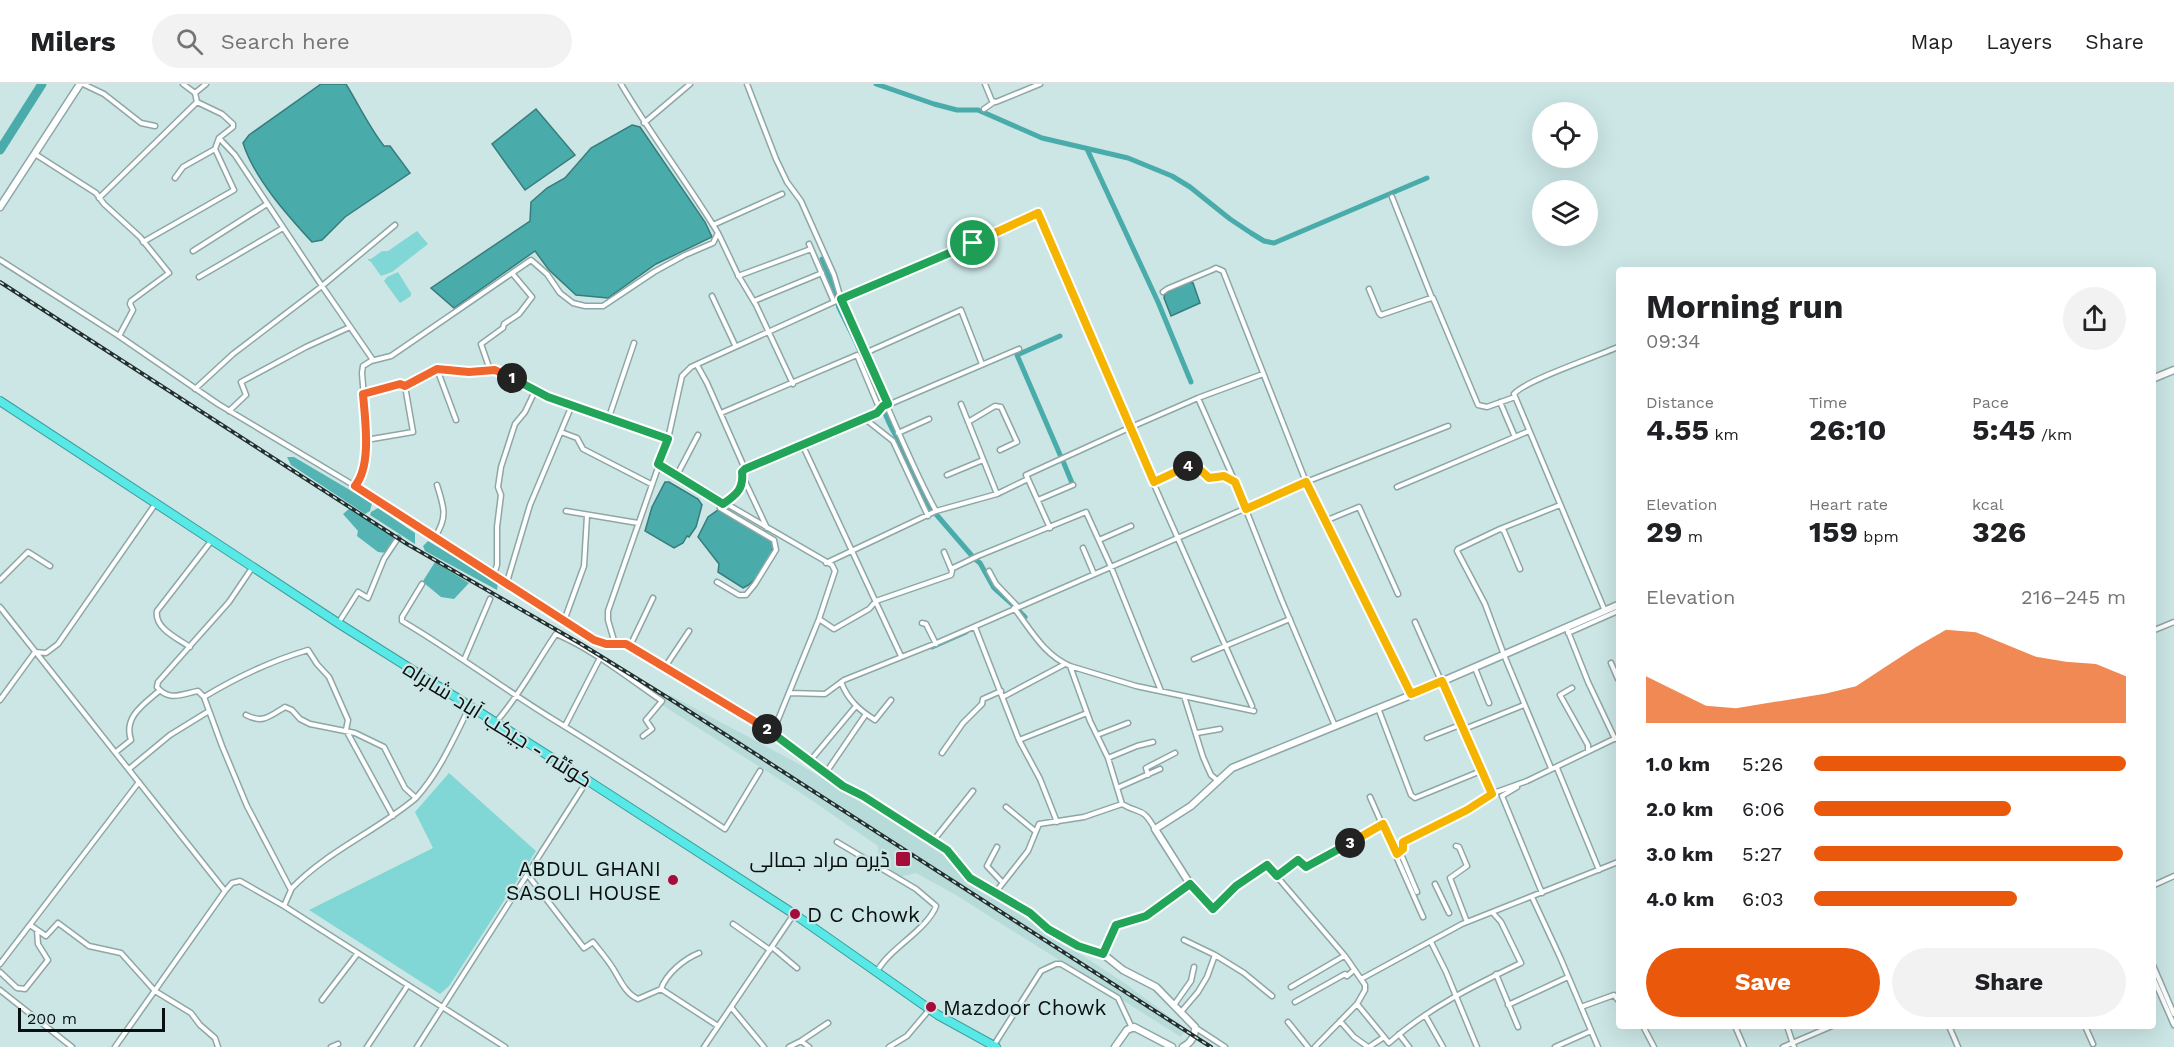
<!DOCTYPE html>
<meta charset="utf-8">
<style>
:root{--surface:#fff;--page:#f2f2f2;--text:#202124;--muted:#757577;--line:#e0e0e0;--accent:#ea580c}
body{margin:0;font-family:"Work Sans",Cairo,sans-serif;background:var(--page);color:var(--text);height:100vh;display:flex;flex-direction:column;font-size:22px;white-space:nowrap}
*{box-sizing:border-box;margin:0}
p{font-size:20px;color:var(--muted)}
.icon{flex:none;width:33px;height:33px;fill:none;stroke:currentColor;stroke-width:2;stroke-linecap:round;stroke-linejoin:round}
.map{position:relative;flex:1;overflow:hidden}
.sheet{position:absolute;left:1616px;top:183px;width:540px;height:762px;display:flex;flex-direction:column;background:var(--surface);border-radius:6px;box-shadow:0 6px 24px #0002}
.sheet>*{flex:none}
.controls{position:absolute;left:1532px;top:18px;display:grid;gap:12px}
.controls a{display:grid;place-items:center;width:66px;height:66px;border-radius:50%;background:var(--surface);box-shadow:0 6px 24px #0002;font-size:30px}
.scale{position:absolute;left:18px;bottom:15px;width:147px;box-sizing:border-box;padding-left:6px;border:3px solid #081110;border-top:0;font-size:16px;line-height:21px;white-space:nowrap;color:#081110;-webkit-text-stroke:4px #cbe6e5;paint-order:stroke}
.pin{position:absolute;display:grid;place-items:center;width:51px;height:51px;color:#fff;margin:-26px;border:3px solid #fff;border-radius:50%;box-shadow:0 2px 6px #0007}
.km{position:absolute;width:30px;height:30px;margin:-15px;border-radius:50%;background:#222;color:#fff;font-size:16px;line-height:30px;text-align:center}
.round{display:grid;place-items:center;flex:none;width:63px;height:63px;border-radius:32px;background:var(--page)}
.head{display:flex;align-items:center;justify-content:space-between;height:102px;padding:0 30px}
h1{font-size:33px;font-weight:700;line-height:45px}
.stats{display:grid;grid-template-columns:repeat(3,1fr);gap:9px;height:102px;padding:6px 30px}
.stats div{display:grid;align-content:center}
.stats b{font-size:30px;font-weight:700}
.stats small{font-size:16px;font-weight:400}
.stats p{font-size:16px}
.chart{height:168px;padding:12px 30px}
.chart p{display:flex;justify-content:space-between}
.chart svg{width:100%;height:108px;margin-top:6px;fill:var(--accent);opacity:.7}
.button{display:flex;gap:12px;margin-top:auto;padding:12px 30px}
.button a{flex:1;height:69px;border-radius:36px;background:var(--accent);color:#fff;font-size:24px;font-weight:700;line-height:69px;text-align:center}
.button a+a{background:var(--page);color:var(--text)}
ul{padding:0 30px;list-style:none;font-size:20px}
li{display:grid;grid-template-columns:96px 72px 1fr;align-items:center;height:45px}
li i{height:15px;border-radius:8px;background:var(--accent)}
header{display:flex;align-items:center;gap:36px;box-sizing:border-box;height:84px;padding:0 30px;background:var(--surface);border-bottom:2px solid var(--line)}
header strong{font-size:28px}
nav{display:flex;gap:33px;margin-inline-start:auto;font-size:21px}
.search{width:420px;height:54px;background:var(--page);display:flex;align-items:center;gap:15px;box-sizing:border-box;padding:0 21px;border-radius:33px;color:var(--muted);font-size:22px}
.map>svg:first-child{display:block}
</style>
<header>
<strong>Milers</strong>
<div class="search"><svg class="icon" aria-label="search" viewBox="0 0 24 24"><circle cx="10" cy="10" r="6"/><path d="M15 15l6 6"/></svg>Search here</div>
<nav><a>Map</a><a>Layers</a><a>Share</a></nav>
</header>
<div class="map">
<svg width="2174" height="963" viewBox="0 0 2174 963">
<rect width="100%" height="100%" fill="#cbe6e5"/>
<path fill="#b7dbd9" d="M670,611L799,680L945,769L971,799L1126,900L1186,945L1181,953L956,811L916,789L900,793L878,775V762L801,709L662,621Z"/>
<path fill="#81d7d5" d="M417,147L428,160L392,188L381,192L371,178L368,176V175H371L382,167H388Z
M398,188L411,209V212L400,219L384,197L387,193Z
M449,689L536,767L449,902L440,910L309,826L433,764L415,728Z"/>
<path fill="#53b4b3" d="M287,373H294L372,419L370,427L365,430L291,381Z
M350,424L396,454L387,469L378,468L357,452L358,447L343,430Z
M378,424L415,449V460L370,431L371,428Z
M428,457L498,499L497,506L425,467L423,462Z
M435,478L469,499L454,515L441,513L424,499L423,497Z"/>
<path fill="#49abaa" stroke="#367d7c" stroke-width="1.5" d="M321,0H346C359,21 369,43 384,62H390L410,89L345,133L322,156L312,158C287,131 254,94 243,59L249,51Z
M536,25L575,71L525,106L492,60Z
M632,41L640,43L705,138L712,153L656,180L608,214L576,211L549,186L535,167L454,224L431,204L530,137L531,118L547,104L565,94L591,64Z
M1189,198L1193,199L1200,219L1171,232L1164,214L1165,209Z
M665,398H669L698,415L702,421L696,443L689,453L687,452L683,459L674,464L645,447L652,423Z
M718,426L773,457C775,472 757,498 743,504L718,488L719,480L698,453L708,433Z"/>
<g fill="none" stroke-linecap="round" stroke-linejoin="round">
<path stroke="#49abaa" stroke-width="5" d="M876,0L934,20L957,26H978L1042,54L1128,74L1172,92L1190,103L1230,135L1251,149L1264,157L1274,159L1427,94
M1087,65L1158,218L1191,298
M822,175L833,202L839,224L855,256L882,318
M1060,252L1017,271L1061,373
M884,326C887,336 891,343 896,352C909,376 916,404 932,426
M1063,377L1072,399
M935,429L973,473
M975,475L980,479L994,504L1014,522
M1017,525L1025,533
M932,563L966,548"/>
<path stroke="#49abaa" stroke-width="9" d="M0,66L42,0"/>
<defs>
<path id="street" d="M83,0L104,10L141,39L155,42
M183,0L195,9L197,18
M747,0L776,75L787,98L801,117L834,191L841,215L968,162L1038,129L1129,344L1198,314L1263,290
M985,0L992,17L996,18L1040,0
M195,9L206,0
M984,25L994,18
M644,39L690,0
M219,54L235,71L322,202L395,141
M35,70L96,109L104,120L140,153L169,189L131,217L130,220L133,226L119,252
M175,94L183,83L215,65
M1392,113L1432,214
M99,114L197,18
M713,141L782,110
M718,149L738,191L756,221L793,300
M143,158L234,106L215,65L219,54L233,43V40L222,30L197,18
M193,167L267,120
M0,176L119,252L218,320L355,402L594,556L606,560H626L778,651L825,690L947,766L970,794L1030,829L1048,845L1078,862L1103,870
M738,192L811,165
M199,193L283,144
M1369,205L1379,229L1381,231L1428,215L1433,214L1478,321L1487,323L1515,313
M1163,208L1167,205L1212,186L1216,184L1223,187L1306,398L1411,611
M712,212L735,261
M841,215L863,270
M754,217L822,189
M697,281L707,299L745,385L877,329L883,323L1019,265
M437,285L456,336
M490,286L481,260L503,244L504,240L519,230L532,213L512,189
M195,305L233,270L322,202L373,276
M363,310L401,300L405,302L437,285L469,287L495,286L548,313L668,355
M1198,314L1235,398L1282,517L1335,642
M1500,318L1515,353
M961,320L997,410
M229,327L246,311L241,298L306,263L350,243
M721,329L857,271L880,326
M609,333L634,259
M864,334L893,357L928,432
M968,338L995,322L1001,323L1017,358L1000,366
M561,348L577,354L583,365L651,400
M898,349L929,335
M366,356L413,348L405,302
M803,362L901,572
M658,380L832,481L835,487L819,535L773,648
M745,385L742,388V391L767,444
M677,391L698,351
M947,391L983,376
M1028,395L1050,444
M1154,398L1194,380L1209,394L1224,392L1235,398
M355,402C373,379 364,318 362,289L363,282L371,277L391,272L531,176L547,190L560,209L573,219L585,222H603L654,188L685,171L713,159L718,149C687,98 651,51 621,0
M1397,403L1529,347
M1038,416L1073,401
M566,427L638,439
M936,427C908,376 889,322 863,270L961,226L982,280
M1325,437L1359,423L1398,510
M1501,445L1504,447L1520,485
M435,453C448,433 444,423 437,401
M1099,456L1131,442
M1083,464L1094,490
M826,479L936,427L997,410L1028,395L1026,391L1129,344L1252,622
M951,485L978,472L1086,428L1111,483L1161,607
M989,487L996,500L1018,523
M494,490L497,481V443L501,411L498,403L501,383L515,340L525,328L535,307
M0,496L28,468L50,482
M507,498L530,421L572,321
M717,498L739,511H746L755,500L776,466L774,456L720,424L722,421L737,410L743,392
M422,500L402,533V537C453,567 501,603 551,634C610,670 667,707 725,745L760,687
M0,523L225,807
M1014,524C1031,546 1044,571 1070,582L1090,637L1108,674L1122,720
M1605,527L1514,310C1524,297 1598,272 1618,263
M819,535L834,545L869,525L876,517L951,491L952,487L944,468
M564,537L584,482L587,432
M339,538L358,508L368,514L384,475L398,454
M1415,538L1491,710L1527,697L1618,653
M922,539L926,540L936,560
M975,543L1019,656L1040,695L1057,738
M1567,545L1588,598L1615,655
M2152,547L2174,538
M1568,549L1618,527
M615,560L608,536V527L668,355L682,292L691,283L834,218L809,160
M630,562L653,514
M190,563C177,554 154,544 157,527L212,456
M1194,575L1290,535
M464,576L490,515
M1611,579L1618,595
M1070,582L1136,602L1254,627
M665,583L689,547
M1475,584L1489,619
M841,598C848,616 859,626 875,636L891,616
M1572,604L1560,611L1588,661V667
M789,609L825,610L844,596L939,558L1306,398L1448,342
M1184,612L1203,673L1211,691L1217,696
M204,613L198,607C182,610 169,618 157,603L158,598L229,518L252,484
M1003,613L1065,580
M0,616L35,568L46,569L58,560L156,419
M1378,624L1411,711L1415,714L1481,687
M246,631C263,640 270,632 285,623L292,626L300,635L310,640L355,649L384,663L405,704L416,714C440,687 454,654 470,622
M496,638C520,611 536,579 556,550C594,566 628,594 662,617L646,636L652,645L643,652
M565,642L600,574
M1462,646L1524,621
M1197,649L1220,645
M1097,651L1128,639
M1427,654L1460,641
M1019,656L1087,629
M116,668L131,656C123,633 144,620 159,607
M942,669L963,639L982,620L983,615L1001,607
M1108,674L1137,662L1153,658
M810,677L856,622
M1551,684L1504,571L1485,520L1457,467L1458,465L1500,445L1560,421
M1557,684L1599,786
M129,685L170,651L209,627
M825,690L866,630
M1148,691L1146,684L1175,669
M1517,703L1502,712L1542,809
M1117,704L1160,685
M1370,713L1423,833
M1006,723L1035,747
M933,757L973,707
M837,758L916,805L936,822C930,840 901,859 888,873C883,878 880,883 876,888
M1456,762L1459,763L1467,782L1450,794L1467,838
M997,763L987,782L1002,798
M1398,768L1401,770L1417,808
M1397,770L1403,765V758L1467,726L1492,711
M527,790L584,864L593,858C600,867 608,876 614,886C620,896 626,910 638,915L661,905L718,942
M1277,792L1298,776L1306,783L1383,740
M1190,800L1213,825L1236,803L1267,781L1345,872L1365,901V906L1357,920L1315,963
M1435,800L1449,829
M2152,802L2174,792
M291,805C327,767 377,747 416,714
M995,809L1028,767L1039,740L1084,733L1122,720C1141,731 1142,722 1155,745
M1532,813L1560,873L1598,963
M284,822L291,806L247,722L222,662L204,613C237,593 271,577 308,566L317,580L329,593L348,636L346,646L393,732
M733,840L770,866
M30,841L46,852L58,839L89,862L121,869L155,907L191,929L200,941L215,954L218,963
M1184,856L1215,871L1244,889L1272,912
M1431,858L1446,888L1477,963
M772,863L797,884
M2152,879L2174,930
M0,880L139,698
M0,888L17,904L25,905L48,876L38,860L37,846
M1496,890L1518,943
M2152,891L2174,941
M1361,895L1462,840L1618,778
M1291,903L1344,872
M661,905C666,890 684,875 699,869
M0,906L72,963
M322,916L358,869
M1295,918L1345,890L1347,892L1354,886
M1357,920L1389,959C1428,924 1475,901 1521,879L1501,838L1493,829
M1174,921L1191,897L1194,883
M1508,921L1568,893
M731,923L764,963
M1581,923L1614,911L1618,916
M1181,928L1198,908L1207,893L1215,871
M1425,931L1443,963
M1340,937L1354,953L1368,963
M1288,938L1308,963
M1643,942L1654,963
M1735,942L1744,963
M1787,942L1794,963
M1949,942L1958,963
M2085,942L2093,960
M1196,944L1225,963
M1399,950L1409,963
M801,957L809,963
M994,961L1041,887L1056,880H1061L1118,914L1132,944
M115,963L225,807L232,799L240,797L284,822L505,963
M331,963L338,960
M367,963L408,901
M417,963L587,697
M704,963L794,830
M789,963L801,957L828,939
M889,963L907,952L929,926
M1369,963L1384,953
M1555,963L1591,947
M1783,963L1832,942"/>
<path id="secondary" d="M0,123L80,0
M2152,295L2174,286
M1115,963L1127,946L1134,943L1172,963
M1183,963C1190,960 1196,951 1195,943L1156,903L1123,886L1103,870L1116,841L1146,832L1190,800L1155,745L1191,722L1232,684L1404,614L1618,521"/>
<path id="highway" d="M0,317L338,539L587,696L794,830L938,931L996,963"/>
</defs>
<use href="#street" stroke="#8ea7a6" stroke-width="7"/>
<use href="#secondary" stroke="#8ea7a6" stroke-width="9"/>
<use href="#highway" stroke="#3c9d9c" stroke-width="10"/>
<use href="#street" stroke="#fff" stroke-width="4"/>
<use href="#secondary" stroke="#fff" stroke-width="6"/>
<use href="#highway" stroke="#58e9e7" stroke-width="8"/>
<defs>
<path id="rail" d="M0,198L407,460L581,560L670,615L1211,963"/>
</defs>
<use href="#rail" stroke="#232e2d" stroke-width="4"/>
<use href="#rail" stroke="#cbe6e5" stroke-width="1.5" stroke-dasharray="4.5" stroke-linecap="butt"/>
</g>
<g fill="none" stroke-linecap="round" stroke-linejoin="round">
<defs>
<path id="split-1" d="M512,294L548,313L668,355L658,380L723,420C736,411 744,405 742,388L745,385L877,329L883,322L888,320L841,215L973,159"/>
<path id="split-2" d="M512,294L495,286L469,288L437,285L405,302L400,300L363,310C365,336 372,381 355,402L594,556L606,560H626L767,645"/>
<path id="split-3" d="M767,645L843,702L863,712L947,766L970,794L1030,829L1048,845L1078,862L1103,870L1116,841L1146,832L1190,800L1213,825L1236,802L1267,781L1277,792L1298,776L1306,783L1350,759"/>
<path id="split-4" d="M1188,382L1194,380L1209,394L1224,392L1235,398L1246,425L1306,398L1411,610L1442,597L1492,710L1467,726L1403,758V765L1397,770L1383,740L1350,759"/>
<path id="split-5" d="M973,159L1038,129L1154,398L1188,382"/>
</defs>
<use href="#split-1" stroke="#fff" stroke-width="12"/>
<use href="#split-2" stroke="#fff" stroke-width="12"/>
<use href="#split-3" stroke="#fff" stroke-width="12"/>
<use href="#split-4" stroke="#fff" stroke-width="12"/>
<use href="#split-5" stroke="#fff" stroke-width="12"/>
<use href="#split-1" stroke="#22a559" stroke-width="8"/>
<use href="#split-2" stroke="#f0652b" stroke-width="8"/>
<use href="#split-3" stroke="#22a559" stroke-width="8"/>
<use href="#split-4" stroke="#f5b400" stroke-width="8"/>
<use href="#split-5" stroke="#f5b400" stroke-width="8"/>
</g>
<g fill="#a60c3a" stroke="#cbe6e5" stroke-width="2">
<rect x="895" y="767" width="16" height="16" rx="3"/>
<circle cx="673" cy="796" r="6"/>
<circle cx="795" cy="830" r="6"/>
<circle cx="931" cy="923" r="6"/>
</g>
<g text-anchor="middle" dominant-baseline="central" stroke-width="4.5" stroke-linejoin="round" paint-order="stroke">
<g font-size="21" fill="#081110" stroke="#cbe6e5">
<text transform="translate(498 640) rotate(32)">کوئٹہ - جیکب آباد شاہراہ</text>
</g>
<g font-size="21" fill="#081110" stroke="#cbe6e5" text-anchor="end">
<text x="890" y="775">ڈیرہ مراد جمالی</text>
<text x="661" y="784">ABDUL GHANI<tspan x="661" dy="24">SASOLI HOUSE</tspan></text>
<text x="807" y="830" text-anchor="start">D C Chowk</text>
<text x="943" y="923" text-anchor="start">Mazdoor Chowk</text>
</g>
</g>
</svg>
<div class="controls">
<a><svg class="icon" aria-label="locate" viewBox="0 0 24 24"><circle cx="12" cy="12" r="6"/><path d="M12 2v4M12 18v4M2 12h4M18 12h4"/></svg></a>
<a><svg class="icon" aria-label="layers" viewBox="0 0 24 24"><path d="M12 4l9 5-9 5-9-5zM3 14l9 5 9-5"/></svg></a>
</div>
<div class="scale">200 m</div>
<div class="pin" style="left:973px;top:159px;background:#1e9e55"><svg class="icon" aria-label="arrive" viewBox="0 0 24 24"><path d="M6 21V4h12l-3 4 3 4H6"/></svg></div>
<b class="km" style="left:512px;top:294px">1</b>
<b class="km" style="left:767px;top:645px">2</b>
<b class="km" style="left:1350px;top:759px">3</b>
<b class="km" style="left:1188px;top:382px">4</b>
<section class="sheet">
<div class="head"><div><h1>Morning run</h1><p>09:34</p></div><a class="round"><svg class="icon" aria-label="share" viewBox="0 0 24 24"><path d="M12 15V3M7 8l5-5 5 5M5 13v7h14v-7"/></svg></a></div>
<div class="stats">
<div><p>Distance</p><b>4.55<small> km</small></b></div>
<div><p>Time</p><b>26:10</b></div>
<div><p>Pace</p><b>5:45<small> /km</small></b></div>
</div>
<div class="stats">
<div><p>Elevation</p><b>29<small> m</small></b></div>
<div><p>Heart rate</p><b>159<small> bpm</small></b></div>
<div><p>kcal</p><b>326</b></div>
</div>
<div class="chart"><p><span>Elevation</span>216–245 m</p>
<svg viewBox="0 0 160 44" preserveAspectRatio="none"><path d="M0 44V25L10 31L20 37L30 38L40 36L50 34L60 32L70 29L80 21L90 13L100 6L110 7L120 12L130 17L140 19L150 20L160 25V44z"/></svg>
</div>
<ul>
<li><b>1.0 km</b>5:26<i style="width:100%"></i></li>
<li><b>2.0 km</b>6:06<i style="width:63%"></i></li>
<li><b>3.0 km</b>5:27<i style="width:99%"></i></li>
<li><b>4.0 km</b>6:03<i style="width:65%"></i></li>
</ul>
<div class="button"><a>Save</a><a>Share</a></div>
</section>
</div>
